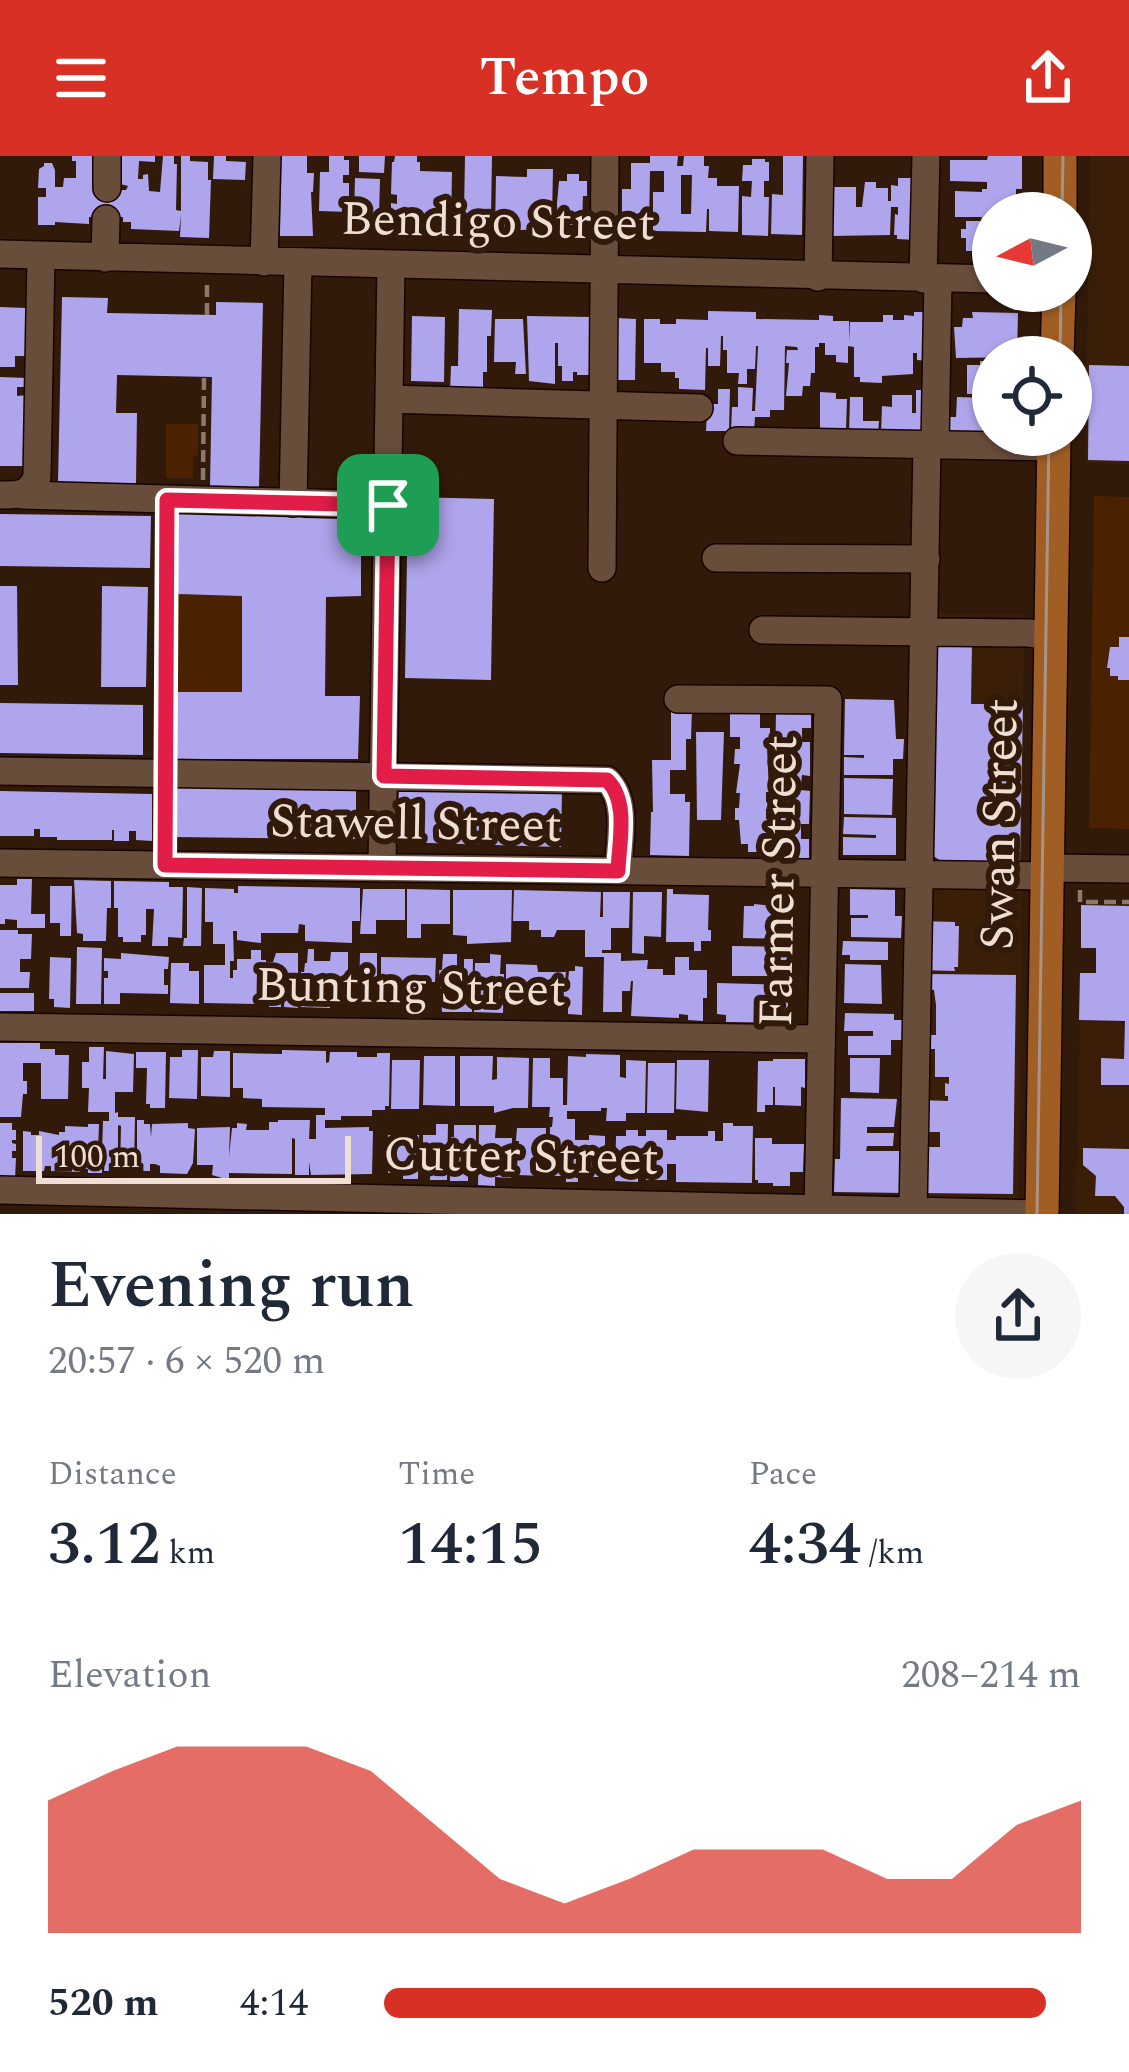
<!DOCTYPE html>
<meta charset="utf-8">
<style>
:root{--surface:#fff;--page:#f6f6f7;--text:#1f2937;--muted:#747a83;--accent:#d93025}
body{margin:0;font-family:Spectral,serif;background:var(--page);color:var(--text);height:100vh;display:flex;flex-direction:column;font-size:45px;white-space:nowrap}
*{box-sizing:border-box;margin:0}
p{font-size:39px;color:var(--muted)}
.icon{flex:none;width:66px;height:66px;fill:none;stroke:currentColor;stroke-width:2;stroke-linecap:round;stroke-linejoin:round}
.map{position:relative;height:1058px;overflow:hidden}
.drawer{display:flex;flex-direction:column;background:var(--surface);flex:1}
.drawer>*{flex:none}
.needle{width:78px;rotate:263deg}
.controls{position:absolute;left:972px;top:36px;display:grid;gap:24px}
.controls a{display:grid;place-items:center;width:120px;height:120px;border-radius:50%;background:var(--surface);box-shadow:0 3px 9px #0004;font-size:60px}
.scale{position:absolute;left:36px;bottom:30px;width:315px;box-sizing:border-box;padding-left:12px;border:6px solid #efded4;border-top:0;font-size:33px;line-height:42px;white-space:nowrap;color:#efded4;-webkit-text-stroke:9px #311a09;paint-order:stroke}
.pin{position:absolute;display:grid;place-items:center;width:102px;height:102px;color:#fff;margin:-51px;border-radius:24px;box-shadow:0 6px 18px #0006}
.round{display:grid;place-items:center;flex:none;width:126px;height:126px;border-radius:63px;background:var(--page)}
.headline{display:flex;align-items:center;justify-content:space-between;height:204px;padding:0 48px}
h1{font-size:66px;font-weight:600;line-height:90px}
.figures{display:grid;grid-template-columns:repeat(3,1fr);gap:18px;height:204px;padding:12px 48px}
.figures div{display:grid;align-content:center}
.figures b{font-size:60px;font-weight:600}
.figures small{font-size:33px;font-weight:400}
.figures p{font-size:33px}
.chart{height:336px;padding:24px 48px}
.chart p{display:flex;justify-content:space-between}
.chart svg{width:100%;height:216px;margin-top:12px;fill:var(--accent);opacity:.7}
ul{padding:0 48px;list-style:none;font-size:39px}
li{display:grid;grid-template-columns:192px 144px 1fr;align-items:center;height:90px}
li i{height:30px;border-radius:15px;background:var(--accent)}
header{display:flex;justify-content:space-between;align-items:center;height:156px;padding:0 48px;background:var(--accent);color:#fff;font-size:54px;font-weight:600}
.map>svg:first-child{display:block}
</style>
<header><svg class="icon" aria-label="menu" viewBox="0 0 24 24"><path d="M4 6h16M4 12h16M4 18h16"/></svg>Tempo<svg class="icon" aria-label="share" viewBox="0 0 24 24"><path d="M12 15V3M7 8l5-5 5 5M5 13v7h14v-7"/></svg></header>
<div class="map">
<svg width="1129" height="1058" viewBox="0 0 1129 1058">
<rect width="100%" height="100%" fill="#311a09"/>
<path fill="#3b1e08" d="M1090,0H1129V308L1085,307Z
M916,457L1024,458L1019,1058H908Z
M1080,865L1129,866V1058H1075Z"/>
<path fill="#4a2200" d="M166,268H198V299L193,300V322H166Z
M1094,340L1129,341V673L1089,672Z
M177,438L242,440V536H175Z"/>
<path fill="#afa5ec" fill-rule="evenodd" d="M72,0H92L95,34H126L128,30L120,28V0H155V6L139,5L138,23H143V19L148,18L149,35L160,36L163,0H174V8H177L176,54L181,55V0H190V5L208,6V24H211L209,82L180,81L181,59L179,75L131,73V66H123V61H89V68L55,66V69H38V41H46V32H38L39,13L44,10V7H52L55,14V31H63L64,22H76V5H72Z
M214,0H226V5L246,6L245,24L213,23Z
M281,0H307V17H314L313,36H311L313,80H280Z
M329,0H344V4H349V19H343V27H349V56L319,55L320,16H329Z
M359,0H385L384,17L359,16Z
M395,0H417V6H420V15L452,16L451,69H435V62H419V70L395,72V59H391V47L397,48V39L391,38L392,6H394Z
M465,0H492L491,62H478L477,57H464Z
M650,0H678L677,10H683L684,0H704V10H709L708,22H717V30H739L738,76L709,75V53H707L706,76L653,75V36H664V15H650L649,73H636V68H622V33H631V7H650ZM681,19H692L691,58H681Z
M783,0H803L802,79L771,78L772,38L783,39Z
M988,0H1022V33H1016V47H1011V57H993V95H966V82H961V73H966V65H981L982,61H955V35L982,36V33H987V26L950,25V4H987Z
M752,3H765V6H769V25H764V41H769L768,80L742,79V40L751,41L752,25H742L743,9H752Z
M527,13H553L552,62H549V73L495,75L496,20L527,21Z
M567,18H579V25H587V40H583L582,69H555L559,25H567Z
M355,22L380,23L379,61H354Z
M898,22H917L916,84L897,83V79H894L895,58L898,59V51H891L890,79L832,80L833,31H856V51H862L865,26H876V32H888V45H891V29L898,30Z
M62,141L108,142L107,157L216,159V146L263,147L259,331L210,330L212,221L117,219L116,257H137L136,328L58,326Z
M0,151L26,152L25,200H15V211H0Z
M459,153L492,154L491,180H487V216H483V237L450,236L451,210H458Z
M708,155L756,156V163L819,164V159L833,160V165H849L850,186V166H883V159H893V164H904V159L914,160V156H931L930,205L917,204V197H913V218L882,220V227L860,226V221H854V191L848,190V207L836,206V199H825V187H819V191H815V217H811L810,230H803L802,240H786L789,207H786L787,194H798L797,191L785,190L784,254H770V261H755L754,275H731L732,251H738V231L753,232L752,255H755L758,190H756L755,213H747V228H738L739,217H727V194H723V180H721L720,210H708V192H706L705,234L679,233V222H675V216H661V207H644V163H660V168H676V163L708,164Z
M972,156L1018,157L1017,201L956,202L954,171H962L963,162H973Z
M412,160L445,161L444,226L411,225Z
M527,160L592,161V219H577V216H573V225H562V210H558V187H555V228L529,225Z
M616,162L636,163L635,224H615Z
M495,163H523L526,218H515L516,206H494Z
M980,205L993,206V238H967V209H980Z
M1089,209L1129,210V305L1088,304Z
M0,221L26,222V231H17V240L27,239L25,310H0Z
M718,233H730L729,275H706L707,255H713V248H718Z
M916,234H930L929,278H881L882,250L892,251V239H912V257H916Z
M820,236L836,237V243H847L846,274H820Z
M850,241H863V265H879L878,279L849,278Z
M957,241L993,242V279L937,284L938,261H956Z
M408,341L494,343L491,524L405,522Z
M177,353H298L303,362L361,363V440L326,441L325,540H360L358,603H175V536H242V440L177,438Z
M0,358L151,360L150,412L0,410Z
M0,430H17L18,529H0Z
M102,430L148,431L146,531H101Z
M1119,481H1129V524H1118V520H1110V512H1107L1110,491H1119Z
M925,487L972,488L971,548H1023L1020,707L941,705L921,692Z
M845,543L894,544L896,583H904L903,603H893V619H844V601L864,602V599H844Z
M0,547L143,549V599L0,597Z
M671,552H692L691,583H686V614H670V638H685V646H690L689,700L650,699L651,656H653L652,604H671Z
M730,553H760V572H770V591H767L769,636H766V646H769V653H766V663H769V674H766V696H748V688H741L739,664H735V652H739L740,637H736L740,608H734L735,593H740V581H730Z
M776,553H811V572H802V586H810V620L802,619L801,628V634L810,635L809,668H801V683H809V702H774Z
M696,576H724L721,664H697Z
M844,622L893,623L892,659L844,658Z
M399,630L562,635L561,691L397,686Z
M173,631L356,632V683L173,681Z
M0,635L152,638V685L136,684V675H129V685H114V674H112V684H57V681H40V673H34V680H0Z
M844,661L896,662V699H843V681L876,682V679L843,678Z
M17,723H32L31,758H45V772H17V764L5,763V768H0V729H17Z
M74,724L111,725V752H107L106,785H83V778L77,777Z
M114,725L169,726V731H183L182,782L168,781V790H152L154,753H146V779H141V786H123V781H118V752H114Z
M50,730H72L71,780H60V767H50Z
M238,730L360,732V765H352V787L305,785V769L299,768L298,777H261V787L237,784V775H233L234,805H230V822H233V814H237V803H251V794H261V804H266V806H273L276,797H298V852L284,851L285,835L281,834V851H269L266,828H262V848L204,847V809H225V788H213V766H205V732L234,733V737H238Z
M187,731L202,732L201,790H183L184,782H187Z
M363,733H405V764H376V778H360Z
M407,733L450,734V768H421V782H407Z
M667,733H673V738L709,739L708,774H711V785H701V795H694V786H666Z
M850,733L895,734V760H902L901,782L851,781V762H868V759H850Z
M453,734H512L511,786L467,788V780L453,779Z
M514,734L601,736L600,761H603V736H630L629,772H611V794H602V797H621V805L648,804L647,813H663V819H675V801H689V814H707V842H703V865L688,864V859L679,858V862L631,860L633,825H631L630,835H622V856H603L604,801H585V774H557L554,781H541V774H529V765H513Z
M633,736H662L661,781L644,780V798L632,797Z
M754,748L785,751L784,766H795V783L743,782L744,750H754Z
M1081,749L1129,750V929H1101V902L1124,903L1125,865L1079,864L1080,817H1096V792H1081Z
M920,765L955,766V770H959L958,811H954L955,815L919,814Z
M0,774H18V778H32L31,803H20V816H30L29,832H0Z
M843,785L888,786V804H850V799H842Z
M732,790L794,791V825L768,824V820H732Z
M77,791L102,792L101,848H76Z
M308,793H314V805H330L331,796H348V823H351L347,843H330V852L300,851L301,816H304L305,807H307Z
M121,797L169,801L168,813H164V829H168V838L120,837V848H104V822H108V815H104V802L121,803Z
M360,797H377V844H359Z
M443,798H457V814H464V803H473L472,856H442L439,814H442Z
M490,798L501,799L500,818H504L503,857L474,856L475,807H490Z
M50,801L71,802L70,852L54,851V843H49Z
M381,801L436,802L435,826H425V841L391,840L392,825H381Z
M171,807H189V815H199V848L170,847Z
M506,808L537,809L538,816H566L565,825H568L569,815H575V810L583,811L582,859L568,858V848H565V851H537V845H527V842L506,845Z
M845,808L881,809L882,848L844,847Z
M930,818L1016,819L1013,1038L917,1037V991H940V976H917L921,944L948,945V940H945V927L949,928V921H935V893H918V879H936V849L934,834L930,833Z
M717,827L793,829V842L788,841V867L726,866V859L717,858Z
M0,837H34V855H0Z
M845,857L894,858V864H908L907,884H891V899H848V880H873V875H844Z
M0,887H40V893H55V899H69L68,943H41V907H23V925H27V938H23L21,961H0Z
M89,891H104L103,923H106V895L134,898L133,936H115V957L118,956V961H135L134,1015H120L121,970L118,969V1015H104L105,1005H102V1017H88V1013H80V1016L51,1015V1010H45L44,1015H23V975L31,976V979H39V975L59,979V976H65V970L88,971V968H99L98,997H102L103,965H109V956H88L89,932H82V906H89Z
M182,894H198L197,943L169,942L170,901H182Z
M282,894L326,895V907L329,906L330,896H357V901H377V897H390L389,950H385V954H372V960H341V964H325V972L369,971V975H373L372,1018L311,1019L309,1006V1019H295V983L292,982V1018L229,1017V1024L212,1019L213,1009H197V972L230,971L229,1001L232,972H237V967L247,968L246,974H269V966H278V964H310L309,983H316V959H325V952L262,951V943L243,942V932H233V897L282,898Z
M214,895H230V941L201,940V901H213Z
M136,896H166L165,952H150V948H146L147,912H136Z
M586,898L620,899V921L626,922V904L646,905L645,957H626V965H606L607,952H601V955H567V963H575V984H589V979L605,980V1021H580V997H578V1026H566L567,987H562V1020H549L550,971H552L553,961H549L550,951H532L533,902H550V922H563V949H567L568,900L586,901Z
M424,900H455V950L423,949Z
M460,900H493L492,924L497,923V901L529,902L528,952H513L494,957V950H460Z
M850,902H880L879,937L850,936Z
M773,903H805V932L801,931V950L775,949V931H773V949H765V956H757L758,905H773Z
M392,904H420L419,953H391Z
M677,904H709L708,956L676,953Z
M648,907H675L674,957H647Z
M841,942L897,943L894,971H867V977H894L893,990H867L866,995H905V1037L834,1036L835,1003H840Z
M137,964H144V968H150L151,981L152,968L188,967V972L195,973L193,1007L187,1018L160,1017V1010L155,1008H150V1015H137Z
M0,967H12V974H16V984H12V987L16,988V995H12V1002H16L15,1023H0Z
M723,967H733V970H753L752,1027L676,1026V1008H667V1024H646V1001H638V1026L615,1025L616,980H626V974H638V980H646V974H667V984H676V980H708V975H715V985H723Z
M436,968H448L447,1024H430L431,1007H423V979H436Z
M454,969H476V1009H468V1025H450L451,981H454Z
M479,969H496L495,982H512L511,1022L495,1021V1030L478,1029Z
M517,972H546L545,1020L516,1019L519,985H516Z
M388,979H419L418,1023H403V1017H388Z
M755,982H772V988H804L803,1016H790V1030H773V1027H758V1024H755Z
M1083,992L1129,993V1058H1124V1051L1115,1040H1095L1096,1020L1083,1009Z"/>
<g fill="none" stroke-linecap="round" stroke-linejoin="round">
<defs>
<path id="minor" d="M107,32V0
M0,98L993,123
M105,102L106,63
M264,106L267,0
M818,121L820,0
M923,123L926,0
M389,243L699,252
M737,285L1054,291
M935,289L938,123
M0,339C19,339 29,340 37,321L41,100
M23,339L388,349
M293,347L298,106
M716,402L926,403
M602,412L605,0
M763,474L1029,477L1051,480
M678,543L828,544L818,1058
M0,615L607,624C629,645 619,686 618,715
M0,707L1047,720
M382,712L391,108
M1047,712L1129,713
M0,871L820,883
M0,1034L1040,1058
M913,1058L927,289"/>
<path id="major" d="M1060,57V0
M1057,201L1059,135
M1042,1058L1054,279"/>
</defs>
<use href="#minor" stroke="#180400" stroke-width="30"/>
<use href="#major" stroke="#180400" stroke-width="36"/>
<path stroke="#8d796c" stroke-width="4.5" stroke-dasharray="12 6" stroke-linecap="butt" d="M207,159V128
M203,324L204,221
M166,596L167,367
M165,686L166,643
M1080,734V746H1129"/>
<use href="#minor" stroke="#684d3b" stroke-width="27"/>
<use href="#major" stroke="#a15e24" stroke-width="33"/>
<path stroke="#a79487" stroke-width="3" d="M1062,57L1063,0
M1060,201L1061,135
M1037,1058L1049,279"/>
</g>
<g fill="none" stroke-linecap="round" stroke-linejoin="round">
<defs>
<path id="route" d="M167,344L388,349L384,620L607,624C629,645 619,686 618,715L165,709Z"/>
</defs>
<use href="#route" stroke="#fff" stroke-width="24"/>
<use href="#route" stroke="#e11d48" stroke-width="15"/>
</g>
<g text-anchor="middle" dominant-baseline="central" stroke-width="12" stroke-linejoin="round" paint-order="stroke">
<g font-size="48" fill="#efded4" stroke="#311a09">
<text transform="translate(498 66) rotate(1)">Bendigo Street</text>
<text transform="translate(416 668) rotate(1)">Stawell Street</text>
<text transform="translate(1000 668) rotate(-89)">Swan Street</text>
<text transform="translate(779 725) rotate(-89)">Farmer Street</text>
<text transform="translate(411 832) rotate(1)">Bunting Street</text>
<text transform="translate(521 1001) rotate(1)">Cutter Street</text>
</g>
</g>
</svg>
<div class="controls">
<a><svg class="needle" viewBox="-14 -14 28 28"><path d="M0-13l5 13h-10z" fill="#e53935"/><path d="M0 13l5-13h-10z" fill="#747a83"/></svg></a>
<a><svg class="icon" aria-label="locate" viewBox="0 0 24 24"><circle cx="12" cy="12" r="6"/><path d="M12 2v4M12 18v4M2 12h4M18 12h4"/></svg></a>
</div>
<div class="scale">100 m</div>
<div class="pin" style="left:388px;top:349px;background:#1e9e55"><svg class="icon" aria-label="arrive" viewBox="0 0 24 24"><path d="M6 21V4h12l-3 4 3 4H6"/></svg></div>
</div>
<section class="drawer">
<div class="headline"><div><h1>Evening run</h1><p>20:57 · 6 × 520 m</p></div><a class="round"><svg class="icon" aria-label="share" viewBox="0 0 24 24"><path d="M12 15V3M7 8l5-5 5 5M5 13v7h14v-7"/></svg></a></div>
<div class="figures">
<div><p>Distance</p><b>3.12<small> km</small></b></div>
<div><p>Time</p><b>14:15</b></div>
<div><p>Pace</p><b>4:34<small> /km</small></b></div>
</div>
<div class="chart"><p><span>Elevation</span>208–214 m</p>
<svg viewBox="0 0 160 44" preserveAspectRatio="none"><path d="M0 44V17L10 11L20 6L30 6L40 6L50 11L60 22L70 33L80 38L90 33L100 27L110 27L120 27L130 33L140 33L150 22L160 17V44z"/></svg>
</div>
<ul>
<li><b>520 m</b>4:14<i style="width:95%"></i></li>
</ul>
</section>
